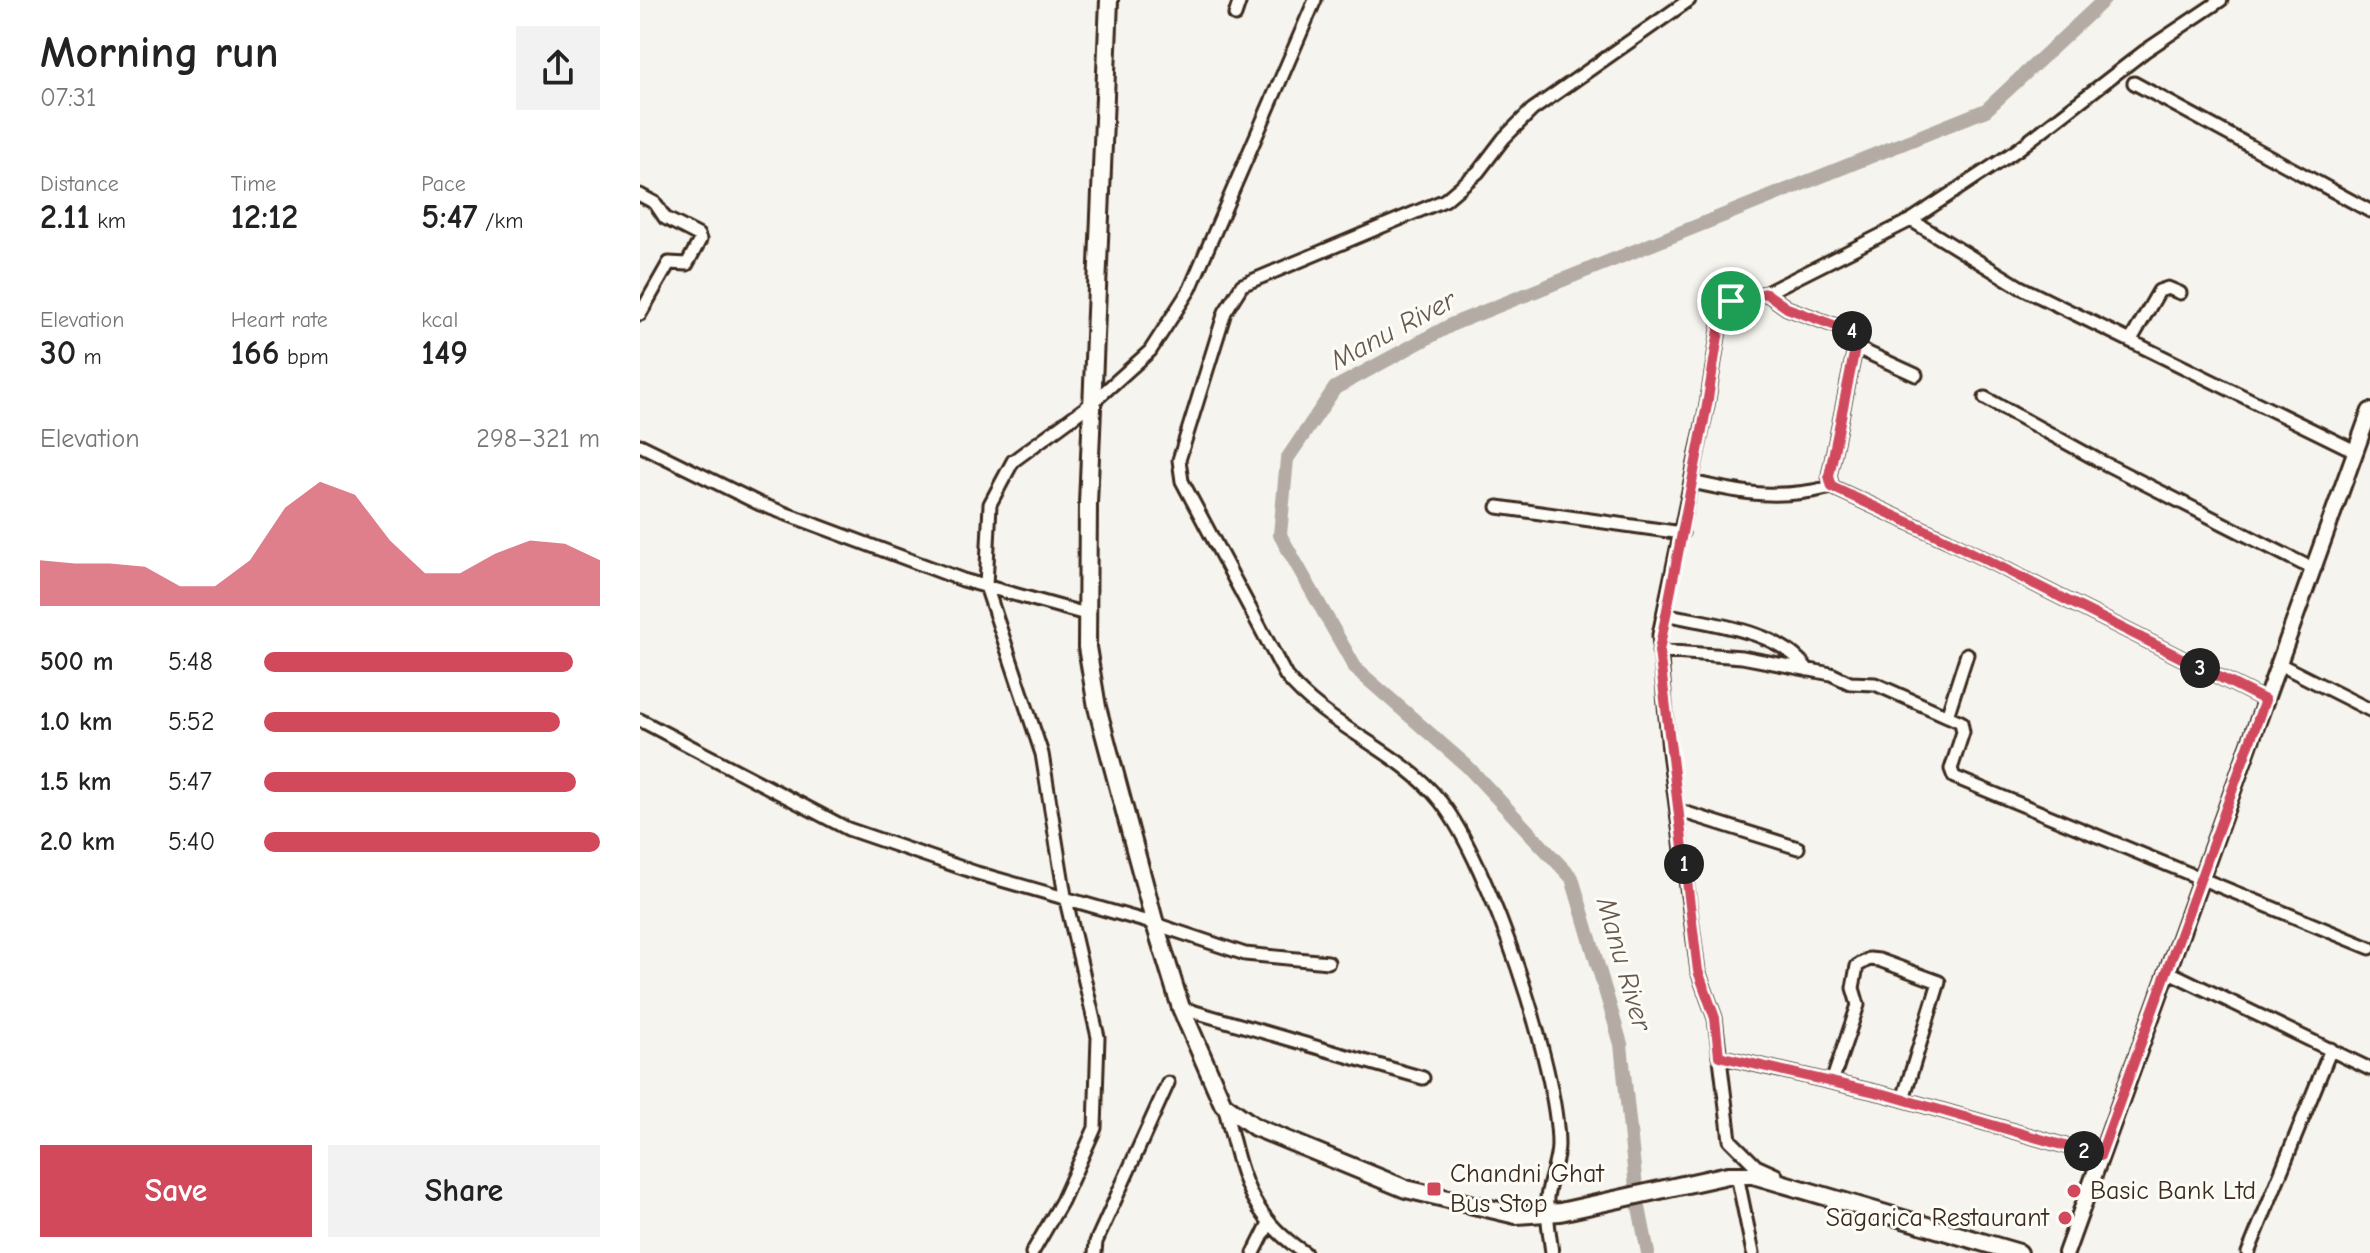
<!DOCTYPE html>
<meta charset="utf-8">
<style>
:root{--surface:#fff;--page:#f2f2f2;--text:#222;--muted:#767676;--accent:#d1495b}
body{margin:0;font-family:"Comic Neue",sans-serif;background:var(--page);color:var(--text);height:100vh;display:flex;flex-direction:column;font-size:30px;white-space:nowrap}
*{box-sizing:border-box;margin:0}
p{font-size:26px;color:var(--muted)}
.icon{flex:none;width:44px;height:44px;fill:none;stroke:currentColor;stroke-width:2;stroke-linecap:round;stroke-linejoin:round}
.map{position:relative;flex:1;overflow:hidden}
.side{display:flex;flex-direction:column;background:var(--surface);width:640px}
.side>*{flex:none}
.pin{position:absolute;display:grid;place-items:center;width:68px;height:68px;color:#fff;margin:-34px;border:4px solid #fff;border-radius:50%;box-shadow:0 2px 8px #0007}
.km{position:absolute;width:40px;height:40px;margin:-20px;border-radius:50%;background:#222;color:#fff;font-size:22px;line-height:40px;text-align:center}
.round{display:grid;place-items:center;flex:none;width:84px;height:84px;border-radius:0px;background:var(--page)}
.head{display:flex;align-items:center;justify-content:space-between;height:136px;padding:0 40px}
h1{font-size:44px;font-weight:800;line-height:60px}
.metrics{display:grid;grid-template-columns:repeat(3,1fr);gap:12px;height:136px;padding:8px 40px}
.metrics div{display:grid;align-content:center}
.metrics b{font-size:34px;font-weight:800}
.metrics small{font-size:22px;font-weight:400}
.metrics p{font-size:22px}
.chart{height:224px;padding:16px 40px}
.chart p{display:flex;justify-content:space-between}
.chart svg{width:100%;height:144px;margin-top:8px;fill:var(--accent);opacity:.7}
.button{display:flex;gap:16px;margin-top:auto;padding:16px 40px}
.button a{flex:1;height:92px;border-radius:0px;background:var(--accent);color:#fff;font-size:32px;font-weight:800;line-height:92px;text-align:center}
.button a+a{background:var(--page);color:var(--text)}
ul{padding:0 40px;list-style:none;font-size:26px}
li{display:grid;grid-template-columns:128px 96px 1fr;align-items:center;height:60px}
li i{height:20px;border-radius:10px;background:var(--accent)}
main{display:flex;flex:1;min-height:0}
.map>svg:first-child{display:block}
</style>
<main>
<section class="side">
<div class="head"><div><h1>Morning run</h1><p>07:31</p></div><a class="round"><svg class="icon" aria-label="share" viewBox="0 0 24 24"><path d="M12 15V3M7 8l5-5 5 5M5 13v7h14v-7"/></svg></a></div>
<div class="metrics">
<div><p>Distance</p><b>2.11<small> km</small></b></div>
<div><p>Time</p><b>12:12</b></div>
<div><p>Pace</p><b>5:47<small> /km</small></b></div>
</div>
<div class="metrics">
<div><p>Elevation</p><b>30<small> m</small></b></div>
<div><p>Heart rate</p><b>166<small> bpm</small></b></div>
<div><p>kcal</p><b>149</b></div>
</div>
<div class="chart"><p><span>Elevation</span>298–321 m</p>
<svg viewBox="0 0 160 44" preserveAspectRatio="none"><path d="M0 44V30L10 31L20 31L30 32L40 38L50 38L60 30L70 14L80 6L90 10L100 24L110 34L120 34L130 28L140 24L150 25L160 30V44z"/></svg>
</div>
<ul>
<li><b>500 m</b>5:48<i style="width:92%"></i></li>
<li><b>1.0 km</b>5:52<i style="width:88%"></i></li>
<li><b>1.5 km</b>5:47<i style="width:93%"></i></li>
<li><b>2.0 km</b>5:40<i style="width:100%"></i></li>
</ul>
<div class="button"><a>Save</a><a>Share</a></div>
</section>
<div class="map">
<svg width="1730" height="1253" viewBox="0 0 1730 1253">
<rect width="100%" height="100%" fill="#f5f4ee"/>
<filter id="ink" filterUnits="userSpaceOnUse"><feTurbulence type="fractalNoise" baseFrequency=".0125" numOctaves="2"/><feDisplacementMap in="SourceGraphic" scale="16" xChannelSelector="R" yChannelSelector="G"/><feConvolveMatrix kernelMatrix="1 2 1 2 8 2 1 2 1" color-interpolation-filters="sRGB"/></filter>
<g filter="url(#ink)">
<g fill="none" stroke-linecap="round" stroke-linejoin="round">
<path stroke="#b4aca4" stroke-width="14" d="M1008,1253L997,1197L981,1044L932,878L827,766L716,669L640,535L647,459L695,388L813,324L1346,110L1464,0"/>
<defs>
<path id="minor" d="M595,15L600,0
M1494,83L1730,211
M0,195L15,203L25,218L58,235L60,240L47,264L29,263L0,314
M1271,220L1377,150L1505,51L1581,0
M1126,293L1147,308L1218,334L1189,476L1192,487L1307,540L1625,700
M1492,338L1519,291L1528,288L1540,293
M1217,348L1276,375
M1345,398L1456,459L1673,569
M0,445L120,504L323,580L446,614
M1052,482C1105,494 1138,500 1192,487
M858,507L1042,533
M1024,614C1070,624 1139,629 1168,670
M1019,651L1102,657L1191,674L1210,683L1235,684L1321,722L1323,732L1311,769L1314,777L1730,948
M1639,664L1730,710
M1307,716L1327,654
M0,720L208,829L337,873L515,924L605,954L688,962
M1037,810L1158,848
M1527,971L1730,1069
M541,1008L783,1078
M1079,1056L1248,1095L1460,1156
M1192,1082L1218,1005L1213,988L1217,966L1229,959L1239,960L1299,982L1263,1099
M584,1105C601,1170 605,1214 665,1253
M1097,1175L1113,1253
M1136,1175L1116,1166L1090,1140L1075,1018L1058,971L1029,752L1019,635L1067,405L1082,311L1091,301L1126,293L1271,220L1380,287L1715,451
M392,1253L422,1201L455,1128L458,1037L425,896L402,754L346,586L350,504L373,461L452,403L510,351L550,289L675,0
M455,1253L456,1242L528,1083
M614,1253L628,1225
M912,1253C910,1235 906,1217 907,1198C909,1180 918,1163 918,1145C918,1067 849,863 801,802C759,749 688,728 646,676L542,481L539,460L585,312L602,285L805,200L838,172L864,138L892,110L1049,0
M1608,1253L1691,1049"/>
<path id="major" d="M1426,1253L1730,411"/>
<path id="highway" d="M469,0L448,504L447,647L457,707L515,924L541,1008L583,1104L615,1127L766,1189L876,1215L920,1212L1088,1175H1113L1379,1253"/>
</defs>
<use href="#minor" stroke="#3b2a1e" stroke-width="17"/>
<use href="#major" stroke="#3b2a1e" stroke-width="20"/>
<use href="#highway" stroke="#3b2a1e" stroke-width="22"/>
<use href="#minor" stroke="#fdfcf7" stroke-width="11"/>
<use href="#major" stroke="#fdfcf7" stroke-width="14"/>
<use href="#highway" stroke="#fdfcf7" stroke-width="16"/>
</g>
</g>
<g fill="none" stroke-linecap="round" stroke-linejoin="round" filter="url(#ink)">
<defs>
<path id="route" d="M1126,293L1147,308L1218,334L1189,476L1192,487L1307,540L1625,700L1460,1156L1248,1095L1079,1056L1075,1018L1058,971L1019,651L1067,405L1082,311L1091,301Z"/>
</defs>
<use href="#route" stroke="#fff" stroke-width="16"/>
<use href="#route" stroke="#d1495b" stroke-width="10"/>
</g>
<g fill="#d1495b" stroke="#fdfcf7" stroke-width="3">
<rect x="786" y="1181" width="16" height="16" rx="4"/>
<circle cx="1434" cy="1191" r="8"/>
<circle cx="1425" cy="1218" r="8"/>
</g>
<g text-anchor="middle" dominant-baseline="central" stroke-width="6" stroke-linejoin="round" paint-order="stroke">
<g font-size="26" fill="#3b2a1e" stroke="#fdfcf7" text-anchor="start">
<text x="810" y="1174">Chandni Ghat<tspan x="810" dy="30">Bus Stop</tspan></text>
<text x="1450" y="1191">Basic Bank Ltd</text>
<text x="1409" y="1218" text-anchor="end">Sagarica Restaurant</text>
</g>
<g font-size="28" font-style="italic" fill="#65584d" stroke="#fdfcf7">
<text transform="translate(753 330) rotate(-28)">Manu River</text>
<text transform="translate(984 964) rotate(74)">Manu River</text>
</g>
</g>
</svg>
<div class="pin" style="left:1091px;top:301px;background:#1e9e55"><svg class="icon" aria-label="arrive" viewBox="0 0 24 24"><path d="M6 21V4h12l-3 4 3 4H6"/></svg></div>
<b class="km" style="left:1044px;top:864px">1</b>
<b class="km" style="left:1444px;top:1151px">2</b>
<b class="km" style="left:1560px;top:668px">3</b>
<b class="km" style="left:1212px;top:331px">4</b>
</div>
</main>
